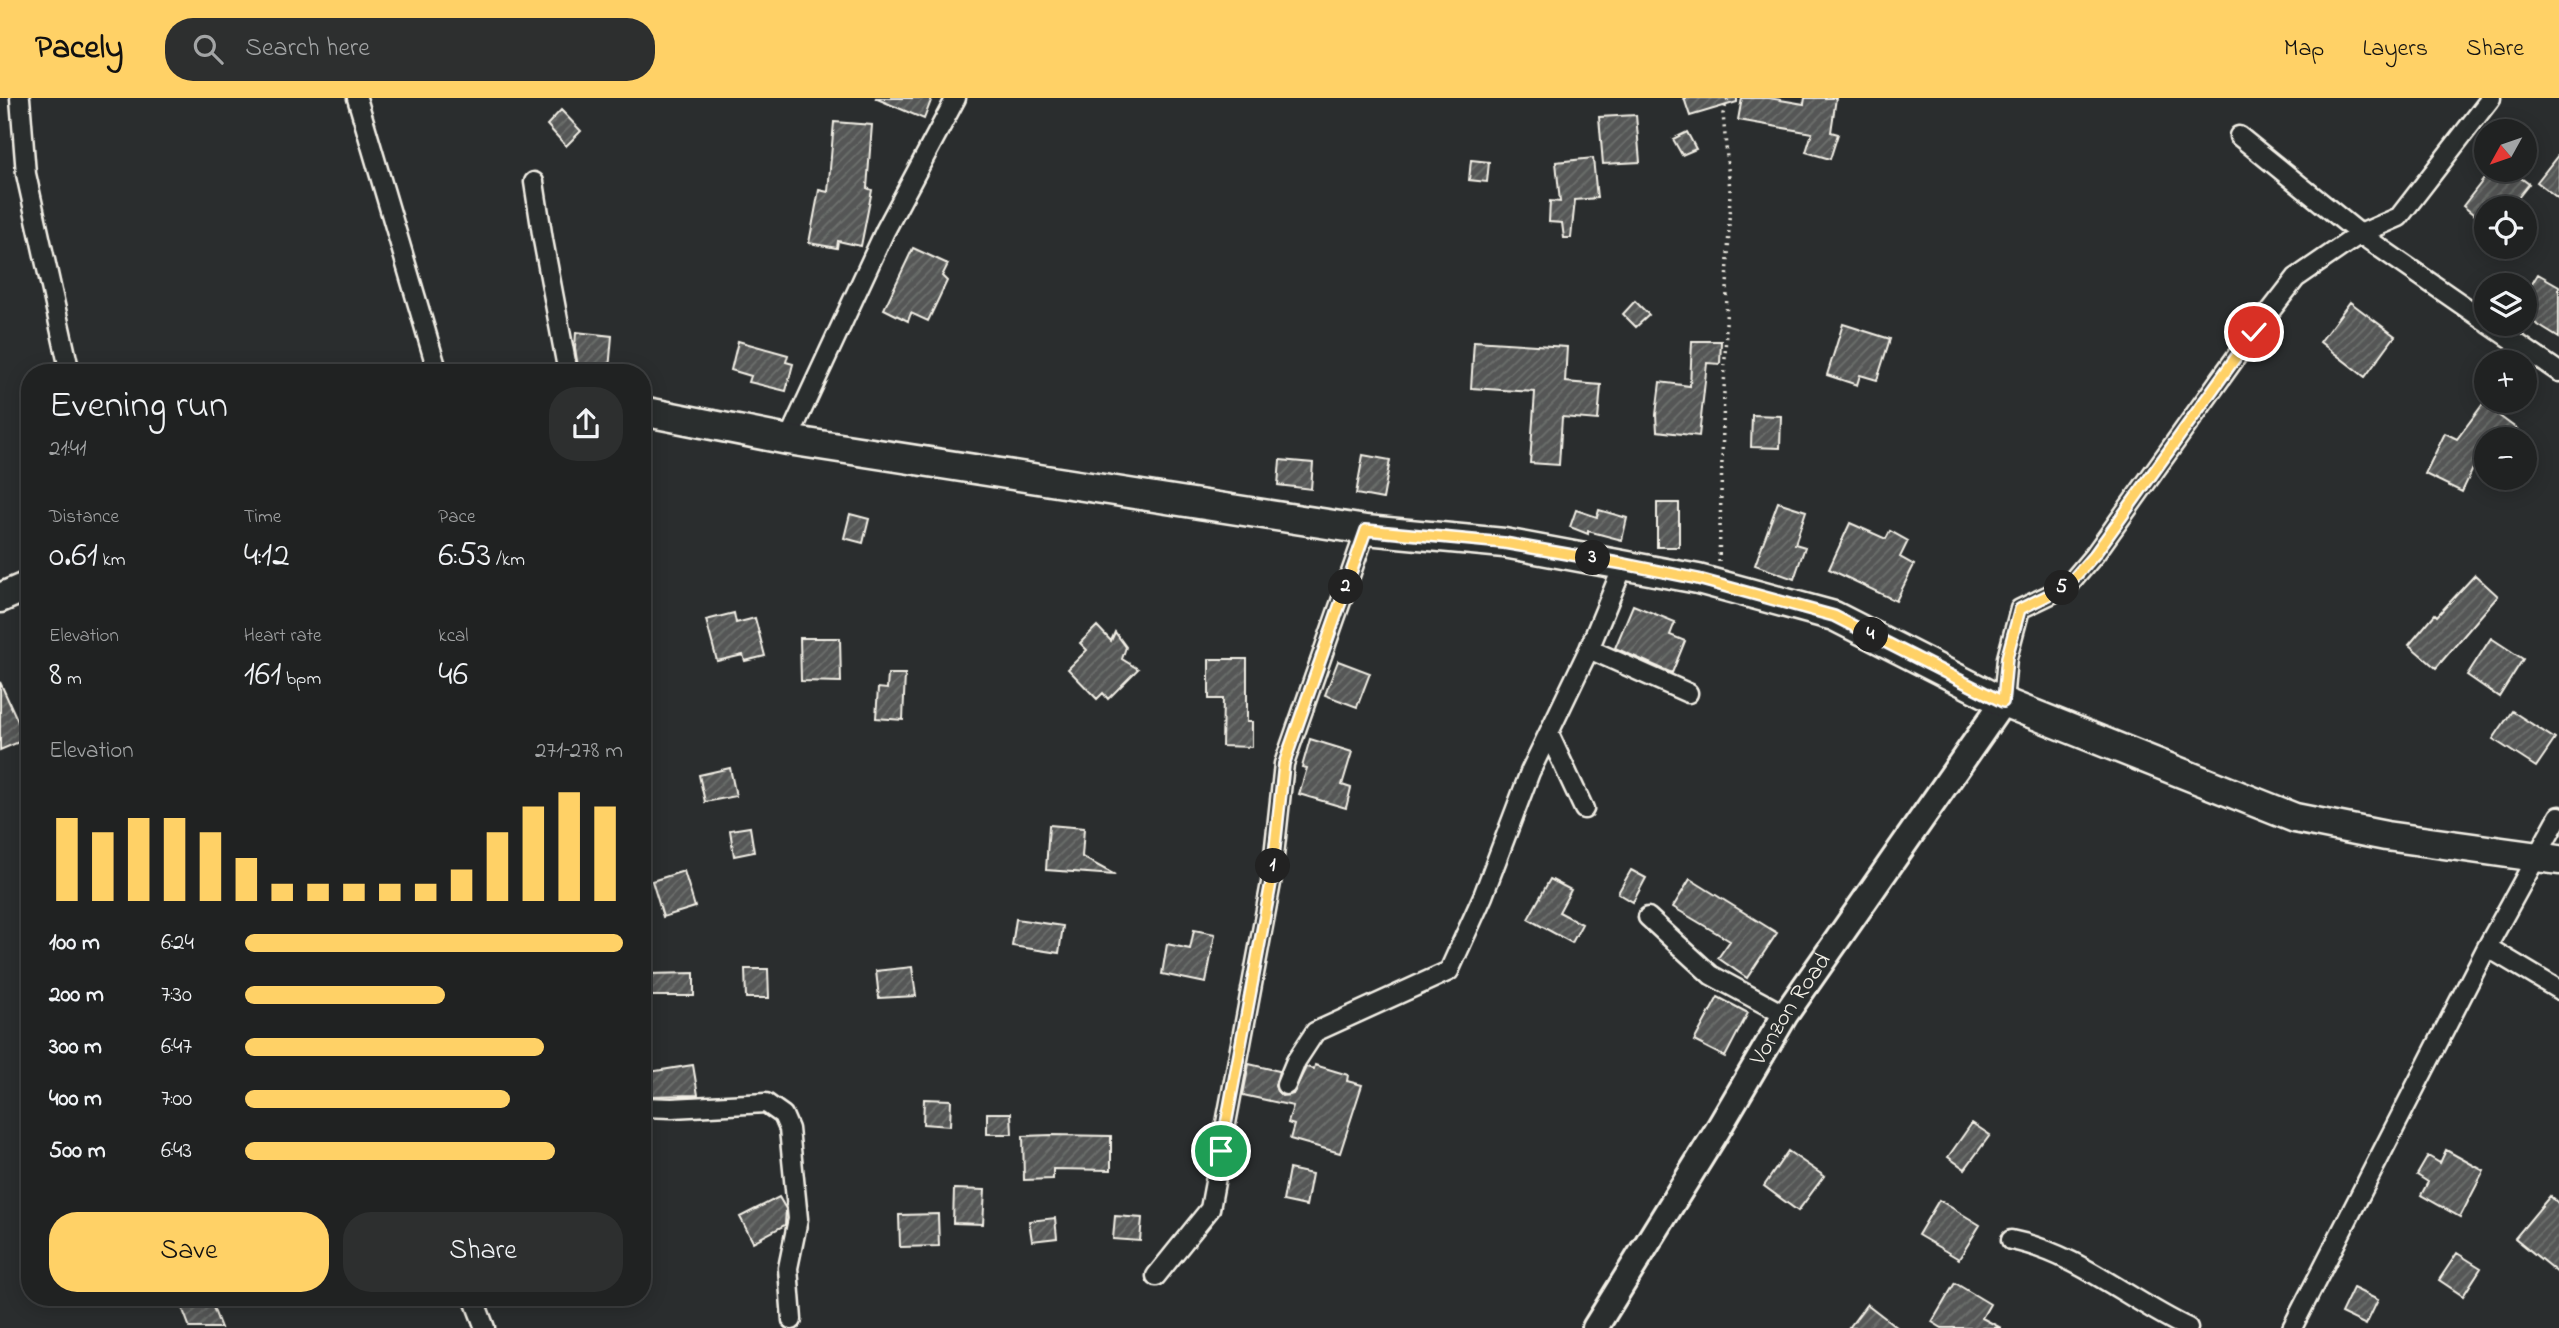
<!DOCTYPE html>
<meta charset="utf-8">
<style>
:root{--surface:#202222;--page:#2d2f2f;--text:#f1f3f6;--muted:#a2a4a5;--line:#3d3f40;--accent:#ffd166}
body{margin:0;font-family:"Indie Flower",sans-serif;background:var(--page);color:var(--text);height:100vh;display:flex;flex-direction:column;font-size:26px;white-space:nowrap}
*{box-sizing:border-box;margin:0}
p{font-size:23px;color:var(--muted)}
.icon{flex:none;width:38px;height:38px;fill:none;stroke:currentColor;stroke-width:2;stroke-linecap:round;stroke-linejoin:round}
.map{position:relative;flex:1;overflow:hidden}
.sheet{position:absolute;left:21px;top:266px;width:630px;height:942px;display:flex;flex-direction:column;background:var(--surface);border-radius:28px;box-shadow:0 4px 18px #0003,0 0 0 2px var(--line)}
.sheet>*{flex:none}
.needle{width:46px;rotate:230deg}
.tools{position:absolute;left:2474px;top:21px;display:grid;gap:14px}
.tools a{display:grid;place-items:center;width:63px;height:63px;border-radius:50%;background:var(--surface);box-shadow:0 4px 18px #0003,0 0 0 2px var(--line);font-size:35px}
.pin{position:absolute;display:grid;place-items:center;width:60px;height:60px;color:#fff;margin:-30px;border:4px solid #fff;border-radius:50%;box-shadow:0 2px 7px #0007}
.km{position:absolute;width:35px;height:35px;margin:-18px;border-radius:50%;background:#222;color:#fff;font-size:19px;line-height:35px;text-align:center}
.round{display:grid;place-items:center;flex:none;width:74px;height:74px;border-radius:28px;background:var(--page)}
.overview{display:flex;align-items:center;justify-content:space-between;height:119px;padding:0 28px}
h1{font-size:38px;font-weight:600;line-height:52px}
.stats{display:grid;grid-template-columns:repeat(3,1fr);gap:10px;height:119px;padding:7px 28px}
.stats div{display:grid;align-content:center}
.stats b{font-size:35px;font-weight:600}
.stats small{font-size:19px;font-weight:400}
.stats p{font-size:19px}
.chart{height:196px;padding:14px 28px}
.chart p{display:flex;justify-content:space-between}
.chart svg{width:100%;height:126px;margin-top:7px;stroke:var(--accent);stroke-width:6}
.button{display:flex;gap:14px;margin-top:auto;padding:14px 28px}
.button a{flex:1;height:80px;border-radius:28px;background:var(--accent);color:#111;font-size:28px;font-weight:600;line-height:80px;text-align:center}
.button a+a{background:var(--page);color:var(--text)}
ul{padding:0 28px;list-style:none;font-size:23px}
li{display:grid;grid-template-columns:112px 84px 1fr;align-items:center;height:52px}
li i{height:18px;border-radius:9px;background:var(--accent)}
header{display:flex;align-items:center;gap:42px;box-sizing:border-box;height:98px;padding:0 35px;background:var(--accent);color:#111}
header strong{font-size:33px}
nav{display:flex;gap:38px;margin-inline-start:auto;font-size:24px}
.search{width:490px;height:63px;background:var(--page);display:flex;align-items:center;gap:18px;box-sizing:border-box;padding:0 24px;border-radius:28px;color:var(--muted);font-size:26px}
.map>svg:first-child{display:block}
</style>
<header>
<strong>Pacely</strong>
<div class="search"><svg class="icon" aria-label="search" viewBox="0 0 24 24"><circle cx="10" cy="10" r="6"/><path d="M15 15l6 6"/></svg>Search here</div>
<nav><a>Map</a><a>Layers</a><a>Share</a></nav>
</header>
<div class="map">
<svg width="2559" height="1230" viewBox="0 0 2559 1230">
<defs>
<pattern id="building-hatch" width="6" height="6" patternUnits="userSpaceOnUse" patternTransform="scale(1.75)"><rect width="6" height="6" fill="#555756"/><path d="M-1 1l2-2M0 6l6-6M5 7l2-2" fill="none" stroke="#6e706e"/></pattern>
</defs>
<rect width="100%" height="100%" fill="#2a2d2e"/>
<filter id="ink" filterUnits="userSpaceOnUse"><feTurbulence type="fractalNoise" baseFrequency=".0143" numOctaves="2"/><feDisplacementMap in="SourceGraphic" scale="14" xChannelSelector="R" yChannelSelector="G"/><feConvolveMatrix kernelMatrix="1 2 1 2 8 2 1 2 1" color-interpolation-filters="sRGB"/></filter>
<g filter="url(#ink)">
<path fill="url(#building-hatch)" stroke="#f4f1e8" stroke-width="2" d="M875,0H932L924,21Z
M1684,0H1737V4L1690,18Z
M1742,0H1769L1804,6L1805,0H1836L1831,34L1838,36L1830,61L1806,54L1812,35L1738,22Z
M561,12L581,33L566,48L547,27Z
M1636,17L1640,64L1603,66L1599,19Z
M834,24L872,27L867,90L872,92L861,148L838,143L837,150L809,145L819,92L828,94Z
M1687,34L1696,51L1682,57L1673,41Z
M2559,56V101L2537,84Z
M1593,60L1597,100L1575,102L1571,140H1564L1562,125L1549,124L1550,103L1560,104L1556,64Z
M1471,62L1489,64L1487,84L1469,82Z
M2491,72H2510L2529,86L2510,110H2487V127L2463,108Z
M913,150L948,166L942,178L947,183L928,223L911,215L908,223L884,211Z
M2538,176L2559,188V240L2525,219V197Z
M1635,203L1649,217L1636,229L1623,216Z
M2350,204L2395,238L2365,279L2320,244Z
M1843,226L1890,241L1877,282L1860,277L1857,287L1827,277Z
M576,234L612,238L609,272L578,269L575,250Z
M738,243L788,257L786,264L793,266L786,293L749,284L751,278L731,272Z
M1474,243L1567,249L1565,284L1601,287L1598,322L1562,319L1559,367L1530,365L1535,294L1471,290Z
M1692,243H1721L1720,266L1707,265L1699,338L1657,333L1656,317L1660,284L1690,288Z
M2483,306L2517,331L2509,341H2487L2462,394L2425,376L2445,335L2457,341Z
M1752,317L1781,318L1780,350L1751,349Z
M1363,357L1390,362L1383,401L1356,396Z
M1280,362L1313,365L1311,391L1278,387Z
M1778,404L1806,413L1795,446L1805,449L1794,481L1755,467Z
M1657,405H1679V449H1657Z
M1576,412L1597,419L1599,412L1627,420L1622,442L1588,433V436L1570,429Z
M850,416L869,421L863,445L844,440Z
M1850,425L1886,441L1890,433L1908,443L1900,459L1914,467L1896,503L1829,471Z
M2475,477L2498,498L2436,570L2409,547L2435,516L2437,518Z
M1633,507L1675,524L1670,537L1685,543L1672,575L1615,550Z
M734,515L736,525L755,520L765,558L745,563L743,557L717,563L706,522Z
M1097,528L1111,543L1115,534L1126,549L1122,561L1138,571L1108,601L1103,595L1097,601L1068,571L1087,552L1080,545Z
M800,540H840L841,584L801,583Z
M2491,540L2523,561L2499,599L2467,577Z
M1209,561H1247V624H1252V649L1222,648L1223,601H1209Z
M1338,563L1370,575L1357,609L1325,597Z
M888,576H905L903,622L876,620L878,590L887,591Z
M0,584L26,641L0,652Z
M2512,613L2555,641L2536,669L2493,641Z
M1310,641L1352,654L1342,687L1351,690L1346,710L1299,696L1307,670L1302,669Z
M730,670L736,698L705,704L699,677Z
M1049,727L1084,730L1082,759L1115,777L1046,772Z
M750,729L754,754L734,758L730,732Z
M1631,772L1646,780L1633,804L1618,795Z
M684,773L695,809L663,819L652,783Z
M1550,781L1571,792L1559,814L1582,826L1572,845L1528,821Z
M1690,781L1777,835L1747,880L1718,860L1730,843L1673,809Z
M1016,821L1063,828L1059,855L1012,848Z
M1194,832L1215,836L1206,885L1162,876L1167,846L1190,851Z
M912,869L916,898L879,900L876,873Z
M745,871H768L769,900H746Z
M694,875V898H648V876Z
M1718,899L1748,915L1725,959L1694,943Z
M1249,966L1279,973L1275,988L1277,993L1282,998L1293,996L1306,969L1314,971L1315,967L1348,977L1347,983L1362,987L1340,1055L1290,1041L1294,1027L1288,1025L1293,1008L1243,997Z
M693,967L698,997L647,998L643,975Z
M924,1001L951,1002L950,1028L923,1026Z
M987,1015H1011L1012,1036H987Z
M1972,1025L1990,1037L1965,1071L1948,1059Z
M1052,1037L1111,1038V1072L1053,1071V1081L1024,1082L1023,1038Z
M2446,1052L2484,1073L2460,1119L2421,1097L2428,1084L2417,1077L2428,1058L2440,1065Z
M1788,1053L1824,1078L1798,1113L1764,1088Z
M1289,1071L1312,1076L1306,1108L1283,1103Z
M954,1091L985,1092L983,1126L953,1125Z
M2550,1098L2559,1106V1176L2515,1140Z
M779,1099L786,1111L785,1127L753,1144L740,1119Z
M1939,1102L1980,1127L1959,1161L1918,1137Z
M938,1116L939,1148L900,1149L899,1117Z
M1115,1118L1142,1120L1140,1143L1113,1141Z
M1055,1120L1057,1140L1032,1143L1029,1123Z
M2457,1155L2481,1170L2463,1198L2439,1182Z
M1955,1185L1990,1206L1982,1220L2001,1230H1942L1932,1224Z
M2353,1190L2378,1202L2366,1227L2341,1215Z
M178,1199H209L221,1230H190Z
M1867,1206L1898,1230H1849Z"/>
<g fill="none" stroke-linecap="round" stroke-linejoin="round">
<defs>
<path id="street" d="M20,0L26,76L70,275
M357,0L438,275
M534,84L543,142L568,275
M2360,136L2399,119L2491,0
M2360,136L2487,224
M2489,226L2559,274
M788,342L885,133L956,0
M1589,551L1688,595
M2003,604L2007,560L2020,511L2068,488L2095,456L2254,234L2296,180L2360,136L2239,38
M1549,636L1584,711
M2559,718L2487,849L2559,892
M1648,819L1711,877L1785,917
M1286,987L1296,963L1315,934L1449,873L1483,798L1530,674L1589,551L1624,466
M642,1009L672,1010L766,1005L783,1017L789,1031L798,1121L788,1170L792,1222
M2011,1142C2077,1155 2127,1201 2188,1230
M1156,1178L1210,1111L1271,785L1284,666L1366,432
M473,1199L485,1230
M2292,1230L2487,849"/>
<g id="secondary">
<path id="s1" d="M1595,1230L1717,1033L1785,917L2003,604"/>
</g>
<path id="primary" d="M642,313L788,342L1366,432L1504,445L1698,481L1834,518L2003,604L2295,720L2386,738L2559,762
M0,500L30,487"/>
</defs>
<use href="#street" stroke="#f4f1e8" stroke-width="23"/>
<use href="#secondary" stroke="#f4f1e8" stroke-width="30"/>
<use href="#primary" stroke="#f4f1e8" stroke-width="33"/>
<path stroke="#f4f1e8" stroke-width="3.5" stroke-dasharray="2 5" stroke-linecap="butt" d="M1719,464L1730,92L1723,16L1728,0"/>
<use href="#street" stroke="#2a2d2e" stroke-width="18"/>
<use href="#secondary" stroke="#2a2d2e" stroke-width="24"/>
<use href="#primary" stroke="#2a2d2e" stroke-width="28"/>
</g>
</g>
<g fill="none" stroke-linecap="round" stroke-linejoin="round" filter="url(#ink)">
<defs>
<path id="route" d="M1221,1053L1271,785L1284,666L1366,432L1504,445L1624,466L1698,481L1834,518L2003,604L2007,559L2020,511L2067,488L2095,456L2254,234"/>
</defs>
<use href="#route" stroke="#fff" stroke-width="14"/>
<use href="#route" stroke="#ffd166" stroke-width="9"/>
</g>
<g text-anchor="middle" dominant-baseline="central" stroke-width="5" stroke-linejoin="round" paint-order="stroke">
<g font-size="24" fill="#f4f1e8" stroke="#2a2d2e">
<text stroke="none"><textPath href="#s1" startOffset="374">Vonzon Road</textPath></text>
</g>
</g>
</svg>
<div class="tools">
<a><svg class="needle" viewBox="-14 -14 28 28"><path d="M0-13l5 13h-10z" fill="#e53935"/><path d="M0 13l5-13h-10z" fill="#a2a4a5"/></svg></a>
<a><svg class="icon" aria-label="locate" viewBox="0 0 24 24"><circle cx="12" cy="12" r="6"/><path d="M12 2v4M12 18v4M2 12h4M18 12h4"/></svg></a>
<a><svg class="icon" aria-label="layers" viewBox="0 0 24 24"><path d="M12 4l9 5-9 5-9-5zM3 14l9 5 9-5"/></svg></a>
<a>+</a>
<a>−</a>
</div>
<div class="pin" style="left:1221px;top:1053px;background:#1e9e55"><svg class="icon" aria-label="arrive" viewBox="0 0 24 24"><path d="M6 21V4h12l-3 4 3 4H6"/></svg></div>
<div class="pin" style="left:2254px;top:234px;background:#d93025"><svg class="icon" aria-label="check" viewBox="0 0 24 24"><path d="M5 12l5 5 9-10"/></svg></div>
<b class="km" style="left:1273px;top:768px">1</b>
<b class="km" style="left:1346px;top:489px">2</b>
<b class="km" style="left:1593px;top:460px">3</b>
<b class="km" style="left:1871px;top:537px">4</b>
<b class="km" style="left:2062px;top:490px">5</b>
<section class="sheet">
<div class="overview"><div><h1>Evening run</h1><p>21:41</p></div><a class="round"><svg class="icon" aria-label="share" viewBox="0 0 24 24"><path d="M12 15V3M7 8l5-5 5 5M5 13v7h14v-7"/></svg></a></div>
<div class="stats">
<div><p>Distance</p><b>0.61<small> km</small></b></div>
<div><p>Time</p><b>4:12</b></div>
<div><p>Pace</p><b>6:53<small> /km</small></b></div>
</div>
<div class="stats">
<div><p>Elevation</p><b>8<small> m</small></b></div>
<div><p>Heart rate</p><b>161<small> bpm</small></b></div>
<div><p>kcal</p><b>46</b></div>
</div>
<div class="chart"><p><span>Elevation</span>271–278 m</p>
<svg viewBox="0 0 160 44" preserveAspectRatio="none"><path d="M5 44V15M15 44V20M25 44V15M35 44V15M45 44V20M55 44V29M65 44V38M75 44V38M85 44V38M95 44V38M105 44V38M115 44V33M125 44V20M135 44V11M145 44V6M155 44V11"/></svg>
</div>
<ul>
<li><b>100 m</b>6:24<i style="width:100%"></i></li>
<li><b>200 m</b>7:30<i style="width:53%"></i></li>
<li><b>300 m</b>6:47<i style="width:79%"></i></li>
<li><b>400 m</b>7:00<i style="width:70%"></i></li>
<li><b>500 m</b>6:43<i style="width:82%"></i></li>
</ul>
<div class="button"><a>Save</a><a>Share</a></div>
</section>
</div>
